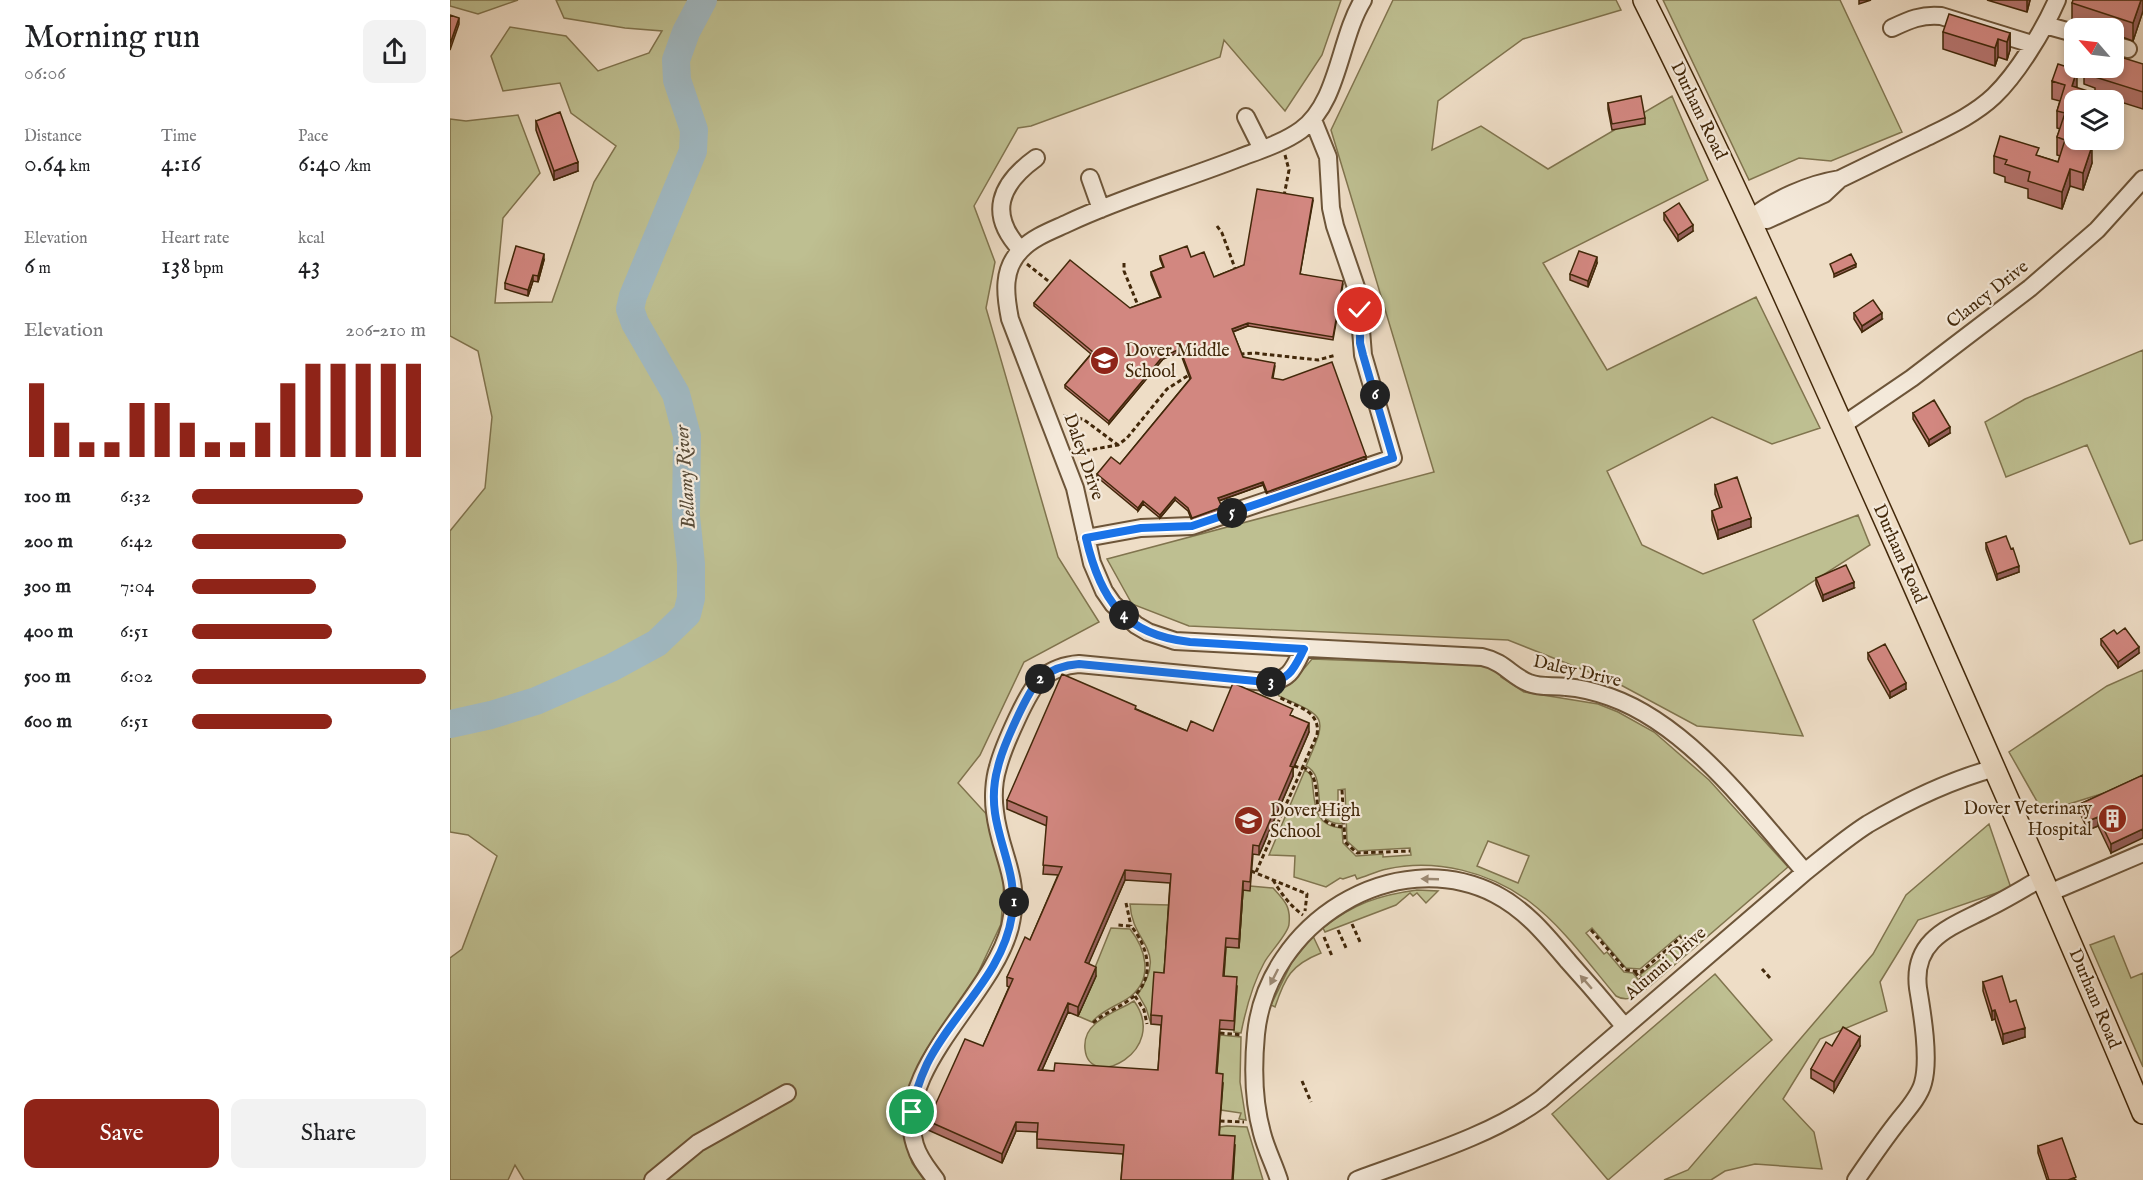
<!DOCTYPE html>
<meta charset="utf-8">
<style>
:root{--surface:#fff;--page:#f2f2f2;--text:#202124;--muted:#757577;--accent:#8f2418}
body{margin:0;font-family:"IM FELL English",serif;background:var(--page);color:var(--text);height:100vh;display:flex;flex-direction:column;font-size:22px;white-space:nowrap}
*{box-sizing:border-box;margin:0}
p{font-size:20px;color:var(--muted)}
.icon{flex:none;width:33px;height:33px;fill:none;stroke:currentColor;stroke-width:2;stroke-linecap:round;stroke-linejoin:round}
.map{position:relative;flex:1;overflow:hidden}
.drawer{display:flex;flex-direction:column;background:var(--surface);width:450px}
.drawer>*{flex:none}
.needle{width:39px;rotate:298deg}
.buttons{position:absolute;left:1614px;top:18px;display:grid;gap:12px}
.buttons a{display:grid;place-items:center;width:60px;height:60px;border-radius:12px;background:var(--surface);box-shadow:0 3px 9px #0003;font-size:30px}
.pin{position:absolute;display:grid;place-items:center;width:51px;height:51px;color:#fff;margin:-26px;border:3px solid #fff;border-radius:50%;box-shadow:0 2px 6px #0007}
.km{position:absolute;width:30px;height:30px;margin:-15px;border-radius:50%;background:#222;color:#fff;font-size:16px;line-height:30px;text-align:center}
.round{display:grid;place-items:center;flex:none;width:63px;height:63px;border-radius:12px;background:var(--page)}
.headline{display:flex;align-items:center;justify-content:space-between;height:102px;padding:0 24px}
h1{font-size:33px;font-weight:600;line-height:45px}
.figures{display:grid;grid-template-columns:repeat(3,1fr);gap:9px;height:102px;padding:6px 24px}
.figures div{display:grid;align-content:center}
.figures b{font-size:26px;font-weight:600}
.figures small{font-size:16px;font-weight:400}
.figures p{font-size:16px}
.chart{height:168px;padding:12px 24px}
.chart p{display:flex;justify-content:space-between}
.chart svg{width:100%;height:108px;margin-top:6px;stroke:var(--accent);stroke-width:6}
.primary-button{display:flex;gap:12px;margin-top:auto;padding:12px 24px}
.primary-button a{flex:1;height:69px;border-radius:12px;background:var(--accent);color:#fff;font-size:24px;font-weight:600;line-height:69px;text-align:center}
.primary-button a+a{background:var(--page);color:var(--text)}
ul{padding:0 24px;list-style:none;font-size:20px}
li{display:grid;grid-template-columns:96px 72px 1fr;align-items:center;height:45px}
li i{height:15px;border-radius:8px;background:var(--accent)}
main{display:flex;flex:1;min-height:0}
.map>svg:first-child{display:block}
</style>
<main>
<section class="drawer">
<div class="headline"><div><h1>Morning run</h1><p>06:06</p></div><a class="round"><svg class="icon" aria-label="share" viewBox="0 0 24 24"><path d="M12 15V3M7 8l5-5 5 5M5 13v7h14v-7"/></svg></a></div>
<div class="figures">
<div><p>Distance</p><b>0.64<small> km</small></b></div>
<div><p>Time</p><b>4:16</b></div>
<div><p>Pace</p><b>6:40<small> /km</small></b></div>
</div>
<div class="figures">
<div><p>Elevation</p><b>6<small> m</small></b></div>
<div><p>Heart rate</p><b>138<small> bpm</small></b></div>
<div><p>kcal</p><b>43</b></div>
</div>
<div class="chart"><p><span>Elevation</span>206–210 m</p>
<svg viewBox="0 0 160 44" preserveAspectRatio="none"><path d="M5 44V14M15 44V30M25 44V38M35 44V38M45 44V22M55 44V22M65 44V30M75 44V38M85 44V38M95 44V30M105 44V14M115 44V6M125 44V6M135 44V6M145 44V6M155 44V6"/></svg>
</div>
<ul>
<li><b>100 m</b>6:32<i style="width:73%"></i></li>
<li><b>200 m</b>6:42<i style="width:66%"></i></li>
<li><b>300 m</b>7:04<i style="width:53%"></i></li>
<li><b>400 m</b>6:51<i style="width:60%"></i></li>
<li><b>500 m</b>6:02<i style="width:100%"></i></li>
<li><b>600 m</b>6:51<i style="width:60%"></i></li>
</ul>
<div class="primary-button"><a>Save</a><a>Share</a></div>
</section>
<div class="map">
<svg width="1693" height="1180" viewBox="0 0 1693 1180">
<rect width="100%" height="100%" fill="#eeddc6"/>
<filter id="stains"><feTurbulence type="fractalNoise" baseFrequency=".00333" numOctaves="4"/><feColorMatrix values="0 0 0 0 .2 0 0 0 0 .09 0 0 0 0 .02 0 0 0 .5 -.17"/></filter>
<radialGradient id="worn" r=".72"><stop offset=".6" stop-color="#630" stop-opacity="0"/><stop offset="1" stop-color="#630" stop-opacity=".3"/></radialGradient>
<path fill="#bebf91" stroke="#80744e" stroke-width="1.5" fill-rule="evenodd" d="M0,0H68L28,14L0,6Z
M106,0H891L872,55L835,111L774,40L770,57L581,126L568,128L524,206L545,262L536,308L608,557L649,622L574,662L530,755L508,783L540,818L554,881L551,924L519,992L476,1050L452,1112L454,1138L462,1163L474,1180H74L65,1165L58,1180H0V958L12,949L47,856L18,835L0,832V531L35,488L42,417L28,351L0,336V119L16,121L68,115L90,173L53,218L45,303L102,302L144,182L166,146L121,113L110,83L53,91L41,56L60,27L116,36L148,71L199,53L212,31L175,28L114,18Z
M943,0H1166L1171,10L1073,39L988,101L982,150L1031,126L1098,169L1222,96L1258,180L1093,263L1157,370L1306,297L1370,428L1322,444L1262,417L1157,471L1192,545L1253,574L1408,515L1420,545L1303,620L1353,736L1247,726L1169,684L1058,640L739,626L682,604L657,559L984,472L881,130Z
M1213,0H1390L1452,132L1381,161L1349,158L1299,180Z
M1693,350V540L1680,544L1637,445L1556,477L1535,422L1575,399Z
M862,659L1022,665L1038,667L1050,673L1051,677L1074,692L1148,704L1168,712L1204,732L1259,780L1338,867L1200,986L1190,975L1234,941L1230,935L1190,969L1176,968L1142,928L1136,933L1154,954L1157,952L1174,972L1183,973L1196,989C1186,996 1178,1003 1166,996C1139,964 1113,927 1080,902C1040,872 986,858 937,869C927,871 917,876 907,879L905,875L893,879L890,878L876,887L844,877L845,856L819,855L855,770L860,774L862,779C865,802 862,826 892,828L893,843L906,856L933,854V857L961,855L960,848L908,851L897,841L895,789L888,790V816L892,817V824C854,823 881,778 856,766C877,717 879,718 829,696L826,691L842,683ZM1038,841L1079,856L1068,883L1027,866Z
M1693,670V781L1593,812L1559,752L1657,686Z
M1539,824L1561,888L1468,920L1430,982L1437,1011L1370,1039L1333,1099L1364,1132L1372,1169L1305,1164L1275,1171L1261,1180H1214L1238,1170L1423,954L1456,895Z
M800,886L823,888C834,900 841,906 839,924C839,933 819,953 814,963C802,985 796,1008 791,1033L784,1032L787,986L773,985L776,947H789L793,890Z
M967,890L988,891L976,903L967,893L963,896L960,893L946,905L875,932L873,928C903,904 929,895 967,890Z
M680,904L719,905L714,982H704L701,1024L696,1008L688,994C719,948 682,945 680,904Z
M661,928L680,929C695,948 704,977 681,996C668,1006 653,1009 642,1022L628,1016L645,977L642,975Z
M863,936L871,953C841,965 835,977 825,1007L821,1005L842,962Z
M1664,936L1681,978L1693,973V1067L1640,945Z
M1265,974L1322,1040L1158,1180L1102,1114Z
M684,1001C720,1051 639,1092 635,1049C634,1039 638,1030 645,1024C656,1014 671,1009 684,1001Z
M770,1035L791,1037L790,1082L796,1120L789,1119L791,1113L771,1110L773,1083H766Z
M777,1126L797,1127L813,1180H783L785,1145L769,1144L770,1127Z"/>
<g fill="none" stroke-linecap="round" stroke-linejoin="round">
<path stroke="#a0b8c1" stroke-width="28" d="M0,724L41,715L86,701L161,668L207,643L237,614L241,598V564L236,516L237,436L226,394L185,323L180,309L183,296L243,151L244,130L227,80L226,60L236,32L253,0"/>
<defs>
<path id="minor" d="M913,0C889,39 889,102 851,130C833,143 810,150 789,158C733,180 673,197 618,223C603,230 583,237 571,250C552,269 555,294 560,319L625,488L642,563L654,591L663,604L686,625L698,632L725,641L1032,657C1055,662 1061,676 1079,683C1091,688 1104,685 1116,687C1131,688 1146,692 1160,697C1239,725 1301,810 1355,872
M1595,25L1624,33
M1442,28C1459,20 1472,14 1491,16L1582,44
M1664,45L1678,49
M796,117L812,149
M640,178L651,209
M1390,179C1417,166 1445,152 1473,139C1497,127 1524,115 1544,96C1567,74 1594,30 1607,0
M1390,179L1374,194L1317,220L1300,219C1325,199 1359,184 1390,179Z
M571,250C537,214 550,184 586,158
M1393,425L1462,378L1580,288L1647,230L1693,179
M636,538L691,528L742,526L943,458L913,355L908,293L885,226L881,208L878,157L863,120
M1599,893L1693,853
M203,1180L248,1143L337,1093
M486,1180C478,1169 469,1159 465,1145C441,1070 542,998 560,927C572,878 550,856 545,812C543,798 544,780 548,767C553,748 578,689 592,678C603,669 615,665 629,664L816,682C840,681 844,668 853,649
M829,1180C824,1164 816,1149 812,1133C803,1101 803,1066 806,1034C817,924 943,843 1045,894C1076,910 1096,935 1118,961C1137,982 1156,1004 1174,1026
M907,1180C968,1157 1039,1137 1091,1099L1355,872C1375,856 1396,838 1418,824C1457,801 1501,780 1545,768
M1406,1180C1419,1161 1432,1142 1446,1124C1455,1112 1469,1098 1473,1083C1480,1059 1472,1012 1468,988C1462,939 1501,927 1536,909C1555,900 1574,888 1592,878"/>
<path id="major" d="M1194,0C1284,179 1364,362 1446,545C1529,734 1613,922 1693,1113"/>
</defs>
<use href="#minor" stroke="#6d5539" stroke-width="20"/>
<use href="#major" stroke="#42280a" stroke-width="24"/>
<path stroke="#42280a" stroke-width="3" stroke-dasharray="4.5 3" stroke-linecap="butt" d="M834,196L839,170L835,155
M767,226L772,233L786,271
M674,263V271L689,308
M577,264L602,284
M790,354L804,353L868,360L886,355
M613,416L633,419L668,445
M628,452L668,445L677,438L717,389L742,373
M844,766L853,769
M853,767C881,782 849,823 894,827
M892,790L895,842L907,853L960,851
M801,871L857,894L855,911
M806,872L867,735C871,710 846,707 829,697
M823,880C831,893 840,906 853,915
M676,903L681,926
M902,924L911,944
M888,930L897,950
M1141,930L1176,970L1191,972L1231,937
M874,937L882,956
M1312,969L1320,978
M1185,972L1198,988
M685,996L694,1010L697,1024
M643,1023C654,1013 667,1009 679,1000C706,981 700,949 681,926L667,925
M770,1033L792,1035
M852,1081L861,1102
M770,1121L794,1122"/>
<use href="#minor" stroke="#f4e9da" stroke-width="16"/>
<use href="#major" stroke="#eeddc6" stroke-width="21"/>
</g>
<path fill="#b5746e" stroke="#42280a" stroke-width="1.5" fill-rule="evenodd" d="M1537,0H1580L1577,12Z
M1693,0V11L1683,41L1664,34V28H1647L1622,20V3Z
M1493,32L1560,33V50L1557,60L1548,57L1545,66L1493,49Z
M1693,64V109L1645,94V88L1634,84V68H1664Z
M1602,81L1627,88L1641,100L1624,140H1640L1638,145L1642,163L1633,190L1620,186L1612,209L1578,198V189L1555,182V177L1544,173V156H1589L1608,162L1610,156L1607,155V137L1610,129L1607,128V111L1610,101L1602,99Z
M1158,103L1195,118V124L1162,130L1158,109Z
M86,121L128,171L104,180L86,130Z
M863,201L850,274L893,284L883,340L798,326L783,332L793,357L825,366L823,378L916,459L817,495L813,485L769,501L772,511L742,521L738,511L725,500L710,518L693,504L688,511L647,477V474L670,464L740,379L730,352L713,359L659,424L615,388V385L641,354L584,306V303L680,308L710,297L701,275V272L713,267L710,259V256L741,257L764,277L794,265Z
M1214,213L1243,231L1228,241L1214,220Z
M94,260L88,282L83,281L78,296L55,289V283Z
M1147,263L1138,287L1120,280V274Z
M1404,313L1432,319L1412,332L1404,319Z
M1463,413L1500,433L1479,446L1463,419Z
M1265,485L1301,527L1268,539L1262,520V511L1270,508L1265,494Z
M1536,543L1561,549L1569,572L1547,580L1536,549Z
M1366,578L1404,588L1373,601L1366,584Z
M1651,639L1689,653L1668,668L1651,645Z
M1418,653L1456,689L1440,698L1418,659Z
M686,709L737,731H763L843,716L859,732L843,769V776L809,855L803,854L800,891L793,890L789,948L776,947L774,976L787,986L784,1030L770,1029L767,1073L773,1083L769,1135L785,1145L783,1180H671L673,1154L587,1148V1132L566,1131L552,1163L478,1130V1121L533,1046L559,987L557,986V977L580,940L608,875L593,874L597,826L557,809V800ZM675,880L720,883L714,973L701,1015V1024L711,1025L708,1070L604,1071L592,1070L618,1012L628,1016L646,976L638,964Z
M1693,775L1661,853L1648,826L1638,830L1630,813V804Z
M1533,982L1560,1002L1575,1037L1553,1044L1545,1019L1542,1020L1533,991Z
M1382,1046H1410L1384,1092L1361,1078V1069Z
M1588,1146L1626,1180H1597L1588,1153Z"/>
<path fill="#935e5a" stroke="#42280a" stroke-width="1.5" d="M1409,0H1421L1409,4Z
M1577,0H1580L1577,12Z
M1691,0H1693V11L1683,41V23Z
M9,18V24L0,50V44Z
M1560,33V50L1557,60V42Z
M1548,39V57L1545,66V48Z
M1627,70V88L1622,86Z
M1634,140H1640L1633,161V143Z
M1642,146V163L1633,190V173Z
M128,162V171L104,180V171Z
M1620,169V186L1612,209V192Z
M1243,225V231L1228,241V235Z
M94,254V260L88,282V276Z
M1147,257V263L1138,287V281Z
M1406,264V267L1384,277V274Z
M83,275V281L78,296V290Z
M1432,313V319L1412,332V326Z
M798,323V326L782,332V329Z
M730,349V352L713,359L659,424V421L713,356Z
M1500,427V433L1479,446V440Z
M916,456V459L817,495V492Z
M813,482V485L768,501V498Z
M725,497V500L710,518V515Z
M693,501V504L688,511V508Z
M772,507V511L742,521V518Z
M1301,518V527L1268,539V530Z
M1569,566V572L1547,580V574Z
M1404,582V588L1373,601V595Z
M1689,647V653L1668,668V662Z
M1456,683V689L1440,698V692Z
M859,723V732L843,769V776L809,855V846L840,766Z
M1648,817V826L1638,830V821Z
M1693,829V838L1661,853V844Z
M675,870V880L635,972V962Z
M793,881V890L789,948V939Z
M646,967V976L628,1016V1007Z
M618,1003V1012L588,1079V1070Z
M1545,1010V1019L1542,1020V1011Z
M1575,1028V1037L1553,1044V1034Z
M1410,1037V1046L1384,1092V1082Z
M566,1122V1131L552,1163V1154Z"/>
<path fill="#d28780" stroke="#42280a" stroke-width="1.5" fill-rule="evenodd" d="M1623,0H1691L1683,23L1622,3Z
M1499,14L1560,33L1557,42L1548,39L1545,48L1493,32Z
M0,15L9,18L0,44Z
M1664,55L1693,64V92L1645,77L1647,71L1636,68H1664Z
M1608,64L1627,70L1622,86L1641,92L1638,100H1624V140H1634L1633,143L1642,146L1633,173L1620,169L1612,192L1578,181L1580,172L1555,164L1557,160L1544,156L1550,136L1589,148L1586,155L1608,162L1615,140L1607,137L1615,113L1607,111L1615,85L1602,81Z
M1191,96L1195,118L1162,124L1158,103Z
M110,112L128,162L104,171L86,121Z
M807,189L863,198L850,274L893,281L883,337L798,323L782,329L793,357L825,363L822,378L833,380L882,362L916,456L817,492L813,482L768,498L772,507L742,518L738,508L725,497L710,515L693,501L688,508L647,474L661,457L670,464L741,378L730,349L713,356L659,421L615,385L643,352L584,303L620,260L680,308L711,297L701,272L714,267L710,256L737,246L741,257L754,252L764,277L794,265Z
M1229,203L1243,225L1228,235L1214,213Z
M66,246L94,254L88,276L83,275L78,290L55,283Z
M1129,251L1147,257L1138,281L1120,274Z
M1401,254L1406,264L1384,274L1380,264Z
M1423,300L1432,313L1412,326L1404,313Z
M1484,400L1500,427L1479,440L1463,413Z
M1287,477L1301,518L1268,530L1262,511L1272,507L1265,485Z
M1556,536L1561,549L1563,548L1569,566L1547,574L1536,543Z
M1396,565L1404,582L1373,595L1366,578Z
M1675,628L1689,647L1668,662L1651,639L1664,630L1667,634Z
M1435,644L1456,683L1440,692L1418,653Z
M612,674L686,706L685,709L737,731L741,721L763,731L783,683L843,709L840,715L859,723L840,766L843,767L809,846L803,845L800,882L793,881L789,939L776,938L773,976L787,977L784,1021L770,1020L766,1073L773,1074L769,1135L785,1136L782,1180H671L674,1145L587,1139L588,1123L566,1122L552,1154L478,1121L515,1039L533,1046L563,979L557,977L575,937L580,940L612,867L593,865L597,817L557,800ZM675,870L721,874L714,973L704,972L701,1015L712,1016L708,1070L605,1063L604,1071L588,1070L618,1003L628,1007L646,967L635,962Z
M1693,775V829L1661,844L1648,817L1638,821L1630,804Z
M1552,976L1560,1002L1566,1000L1575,1028L1553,1034L1545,1010L1542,1011L1533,982Z
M1393,1027L1410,1037L1384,1082L1361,1069L1376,1042L1382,1046Z
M1612,1138L1626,1177L1618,1180H1599L1588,1146Z"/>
<defs><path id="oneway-solid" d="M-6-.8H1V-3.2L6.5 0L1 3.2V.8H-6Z" transform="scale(1.5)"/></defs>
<g fill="#9b8872">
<use href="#oneway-solid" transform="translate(980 879) rotate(-178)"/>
<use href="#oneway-solid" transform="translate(824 977) rotate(117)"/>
<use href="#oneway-solid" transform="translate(1136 982) rotate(-131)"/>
</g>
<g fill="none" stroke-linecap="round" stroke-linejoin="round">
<defs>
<path id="route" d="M462,1112C464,1096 470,1079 477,1064C502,1013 553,975 562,915C568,878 550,848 545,813C543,799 544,781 548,767C552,749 578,689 591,678C602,669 615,665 629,664L816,682C840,681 844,668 854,649L740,642C674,635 650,599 636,538L691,528L742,526L943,458L913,355L910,343V310"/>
</defs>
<use href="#route" stroke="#fff" stroke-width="12"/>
<use href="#route" stroke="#1a73e8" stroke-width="8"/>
</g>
<defs>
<symbol id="school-disc" viewBox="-11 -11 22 22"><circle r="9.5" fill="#8f2418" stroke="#f4e9da"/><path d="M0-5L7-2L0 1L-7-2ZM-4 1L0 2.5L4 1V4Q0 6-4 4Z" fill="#fff"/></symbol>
<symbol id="building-disc" viewBox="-11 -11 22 22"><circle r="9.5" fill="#8f2418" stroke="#f4e9da"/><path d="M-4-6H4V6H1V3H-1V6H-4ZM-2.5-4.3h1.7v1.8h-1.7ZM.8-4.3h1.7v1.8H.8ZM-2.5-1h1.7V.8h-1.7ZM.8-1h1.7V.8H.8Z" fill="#fff"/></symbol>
</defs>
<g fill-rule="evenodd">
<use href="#school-disc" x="638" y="344" width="33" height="33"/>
<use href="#building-disc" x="1646" y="802" width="33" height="33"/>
<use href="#school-disc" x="782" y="804" width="33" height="33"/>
</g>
<g text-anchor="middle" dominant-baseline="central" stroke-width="4.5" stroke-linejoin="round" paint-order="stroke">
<g font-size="18" fill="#42280a" stroke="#f4e9da">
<text transform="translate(1248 111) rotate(64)">Durham Road</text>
<text transform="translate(1538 295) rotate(-38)">Clancy Drive</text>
<text transform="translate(633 457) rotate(71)">Daley Drive</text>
<text transform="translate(1449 554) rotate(66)">Durham Road</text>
<text transform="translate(1127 672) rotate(13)">Daley Drive</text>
<text transform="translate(1216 964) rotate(-41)">Alumni Drive</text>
<text transform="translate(1644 999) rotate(67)">Durham Road</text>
</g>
<g font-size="18" fill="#42280a" stroke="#f4e9da" text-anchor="start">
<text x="675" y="351">Dover Middle<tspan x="675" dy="21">School</tspan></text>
<text x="1642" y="809" text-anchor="end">Dover Veterinary<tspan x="1642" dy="21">Hospital</tspan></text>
<text x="820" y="811">Dover High<tspan x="820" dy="21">School</tspan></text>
</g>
<g font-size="20" font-style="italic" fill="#5a4c38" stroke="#f4e9da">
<text transform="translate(236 477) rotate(-94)">Bellamy River</text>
</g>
</g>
<rect width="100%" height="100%" filter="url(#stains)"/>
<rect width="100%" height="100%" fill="url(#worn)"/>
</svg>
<div class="buttons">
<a><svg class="needle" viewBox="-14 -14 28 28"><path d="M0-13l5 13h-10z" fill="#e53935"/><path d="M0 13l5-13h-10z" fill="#757577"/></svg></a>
<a><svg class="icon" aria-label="layers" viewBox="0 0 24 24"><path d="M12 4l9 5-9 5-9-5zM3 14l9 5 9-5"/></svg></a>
</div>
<div class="pin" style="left:462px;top:1112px;background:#1e9e55"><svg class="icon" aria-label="arrive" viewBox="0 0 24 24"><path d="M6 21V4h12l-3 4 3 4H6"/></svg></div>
<div class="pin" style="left:910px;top:310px;background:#d93025"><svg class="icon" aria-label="check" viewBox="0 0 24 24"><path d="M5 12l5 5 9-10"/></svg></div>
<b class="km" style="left:564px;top:902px">1</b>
<b class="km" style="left:590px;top:679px">2</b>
<b class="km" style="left:821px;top:682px">3</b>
<b class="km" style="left:674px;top:615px">4</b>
<b class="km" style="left:782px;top:513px">5</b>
<b class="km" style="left:925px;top:395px">6</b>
</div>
</main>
